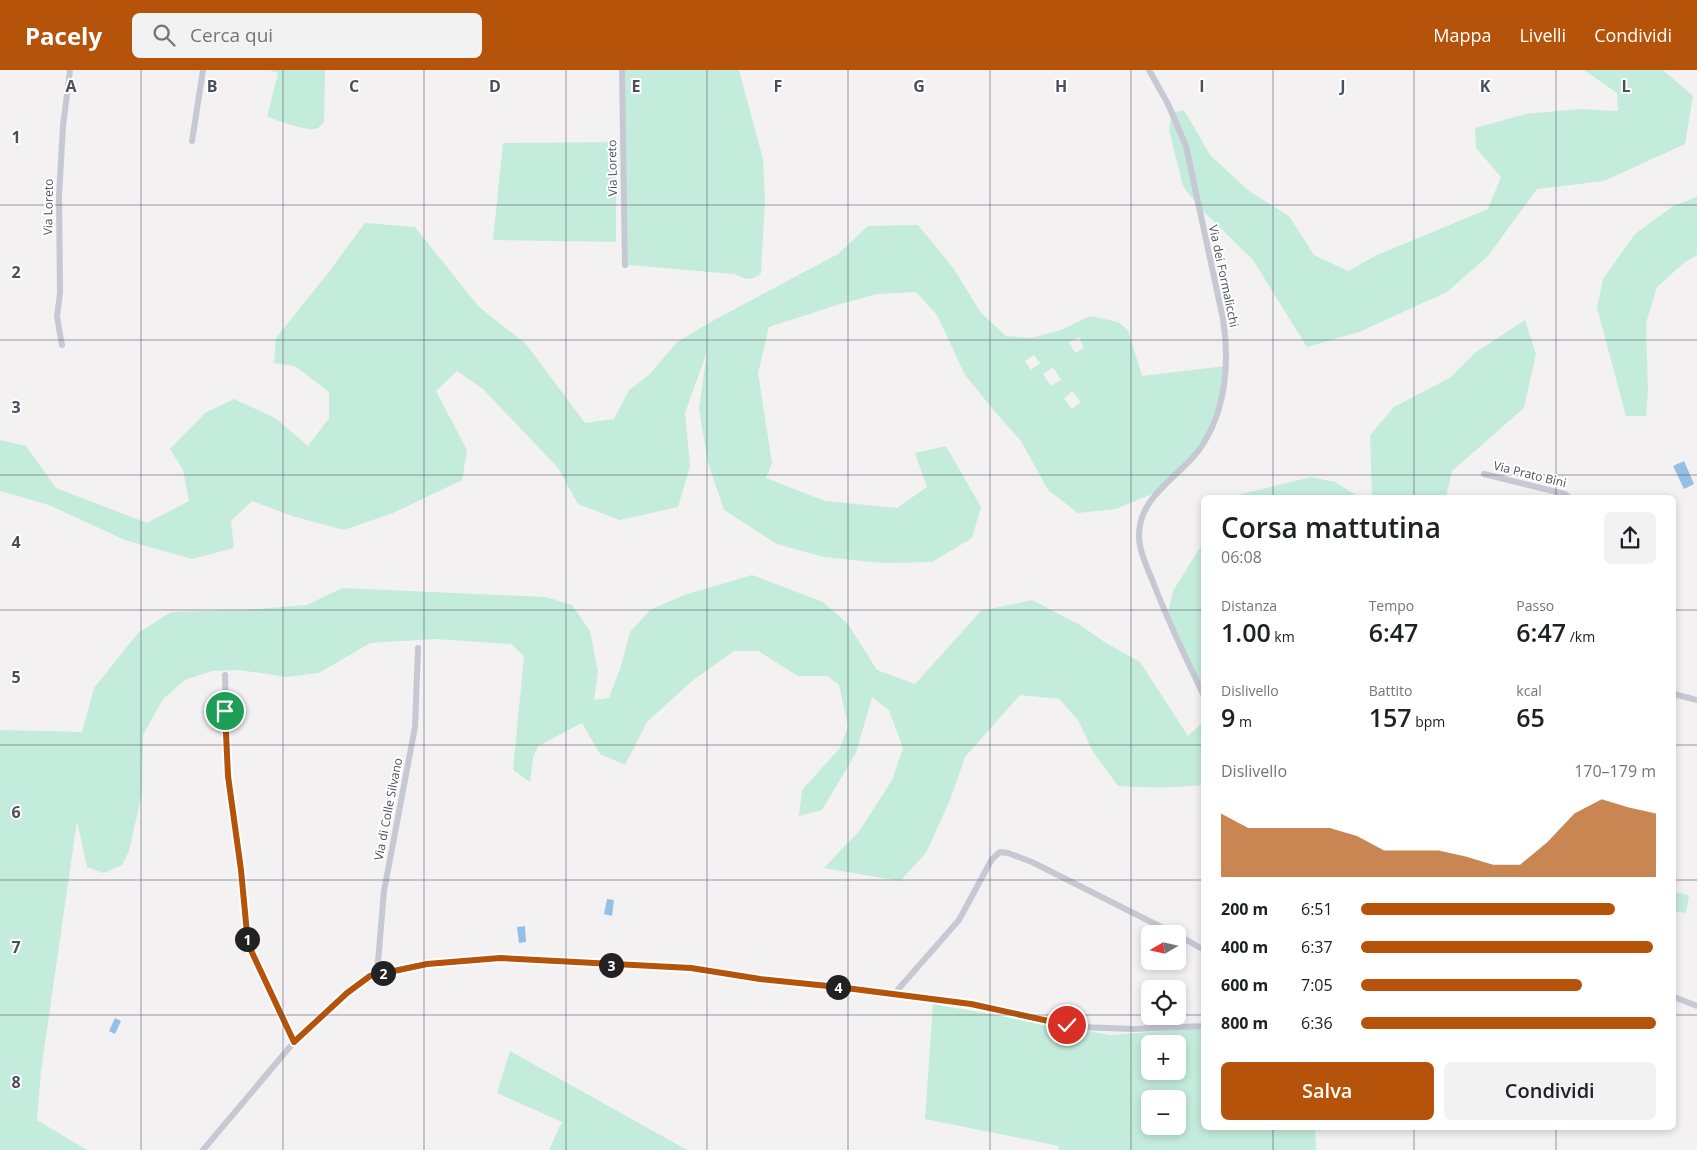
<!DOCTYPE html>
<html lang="it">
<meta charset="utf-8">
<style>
:root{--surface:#fff;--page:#f2f2f2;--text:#202124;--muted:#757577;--accent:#b45309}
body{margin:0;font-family:"Open Sans",sans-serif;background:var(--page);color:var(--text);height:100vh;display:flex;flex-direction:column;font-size:19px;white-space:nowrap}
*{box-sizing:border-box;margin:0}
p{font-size:16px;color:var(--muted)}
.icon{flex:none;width:28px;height:28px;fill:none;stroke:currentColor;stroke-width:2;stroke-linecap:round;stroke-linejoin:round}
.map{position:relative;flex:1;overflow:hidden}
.details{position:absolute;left:1201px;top:425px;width:475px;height:635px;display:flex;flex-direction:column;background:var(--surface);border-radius:8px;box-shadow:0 2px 8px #0003}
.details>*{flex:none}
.needle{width:32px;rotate:261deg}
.controls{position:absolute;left:1141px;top:855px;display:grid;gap:10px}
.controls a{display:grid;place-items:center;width:45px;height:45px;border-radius:8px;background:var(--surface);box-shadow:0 2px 8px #0003;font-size:25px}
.pin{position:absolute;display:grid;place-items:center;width:42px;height:42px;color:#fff;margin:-21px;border:2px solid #fff;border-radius:50%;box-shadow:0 1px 5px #0007}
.km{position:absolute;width:25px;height:25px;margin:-12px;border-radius:50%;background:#222;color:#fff;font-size:14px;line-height:25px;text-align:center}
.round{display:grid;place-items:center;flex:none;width:52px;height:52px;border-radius:8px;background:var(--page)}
.overview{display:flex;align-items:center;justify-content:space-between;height:85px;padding:0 20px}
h1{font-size:28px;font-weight:600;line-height:38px}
.stats{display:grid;grid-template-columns:repeat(3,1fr);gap:8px;height:85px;padding:5px 20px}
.stats div{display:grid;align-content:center}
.stats b{font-size:25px;font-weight:600}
.stats small{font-size:14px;font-weight:400}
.stats p{font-size:14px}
.chart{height:140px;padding:10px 20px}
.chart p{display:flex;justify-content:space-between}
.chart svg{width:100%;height:90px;margin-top:5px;fill:var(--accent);opacity:.7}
.cta{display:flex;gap:10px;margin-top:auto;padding:10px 20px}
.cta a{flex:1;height:58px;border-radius:8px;background:var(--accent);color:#fff;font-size:20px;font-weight:600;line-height:58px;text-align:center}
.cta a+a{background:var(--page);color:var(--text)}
ul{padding:0 20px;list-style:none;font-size:16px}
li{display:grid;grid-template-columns:80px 60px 1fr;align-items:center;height:38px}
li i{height:12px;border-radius:6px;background:var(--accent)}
header{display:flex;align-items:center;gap:30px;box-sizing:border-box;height:70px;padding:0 25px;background:var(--accent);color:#fff}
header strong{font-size:24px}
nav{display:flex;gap:28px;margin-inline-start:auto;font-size:18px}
.search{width:350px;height:45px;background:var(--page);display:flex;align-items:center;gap:12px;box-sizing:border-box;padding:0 18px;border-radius:8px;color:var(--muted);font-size:19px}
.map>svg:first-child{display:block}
</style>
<header>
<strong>Pacely</strong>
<div class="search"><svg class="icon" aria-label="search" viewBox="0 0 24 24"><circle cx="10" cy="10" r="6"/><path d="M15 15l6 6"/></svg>Cerca qui</div>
<nav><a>Mappa</a><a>Livelli</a><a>Condividi</a></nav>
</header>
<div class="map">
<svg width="1697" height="1080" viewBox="0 0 1697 1080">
<rect width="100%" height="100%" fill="#f3f1f1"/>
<path fill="#c4ecdd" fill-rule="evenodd" d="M269,0H325L324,52C322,55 319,58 315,59C306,61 277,50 267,47L278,3Z
M624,0H739L763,89L765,129L761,203C751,212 745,209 734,204L628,195Z
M1584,0H1663L1693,26L1685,74L1604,111L1537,119L1488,186L1447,222L1359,262L1307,277L1253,190L1199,137L1183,116L1169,60L1172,43L1184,40L1210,85L1249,121L1289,146L1314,185L1348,201L1377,185L1488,139L1501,107L1476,78L1475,58L1526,44L1578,39L1618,41L1617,23Z
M616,72V172L493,170L503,73Z
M1697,127V185L1685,192L1657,217L1646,253L1648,321L1646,346H1626L1597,238L1603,209L1635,164L1673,136Z
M365,153L415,157L479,237L526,274L585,353L614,349L629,320L649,305L677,272L716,249L838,184L868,156L918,155L954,199L981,243L1006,266L1031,268L1061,260L1090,246L1118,252L1128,260L1142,306L1226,296L1224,317L1203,373L1159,421L1116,439L1078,443L1048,420L1021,371L996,343L965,305L937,245L916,222L877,224L837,235L769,257L758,303L772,393L766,408L825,431L897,438L927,417L915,383L946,376L981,437L972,468L932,492L882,493L824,487L777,474L724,440L708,393L699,339L707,282L685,343L690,396L678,437L620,450L578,434L558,398L483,319L457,301L436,321L467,380L462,410L393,443L344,460L292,446L252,431L231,451L234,478L192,489L125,470L49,435L0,421V370L26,376L56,418L147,453L189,431L183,400L170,379L205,343L234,329L275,348L308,376L329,348V322L295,296L274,293L276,268L328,203ZM1079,267L1084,278L1075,283L1069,272ZM1034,285L1040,293L1031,300L1025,291ZM1053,297L1061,310L1051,316L1043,304ZM1072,321L1081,332L1072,339L1064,329Z
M1525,250L1536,284L1524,338L1452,401L1446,427H1375L1372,424L1370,365L1394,337L1451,307L1476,282Z
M1311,407L1335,412L1359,427H1236L1238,425Z
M1204,471V626L1167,549L1173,521Z
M752,505L823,532L848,554L877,600L915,614L981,541L1032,530L1080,555L1106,573L1140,592L1188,666L1204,651V715C1175,718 1147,718 1118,716L1093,682L1078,650L1059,629L1020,625L965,687L950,730L926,783L900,811L824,798L860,760L892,710L903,678L889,640L872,627L856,683L822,740L799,746L802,720L840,678L848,656L839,615L827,606H798L758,581H734L692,611L647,652L625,695L600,684L582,653L538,676L533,688L530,712L513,700L524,586L511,574L435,569L370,573L319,603L287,607L240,600L212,601L185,610L163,629L143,665L142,723L129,781L122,795L104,803L87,797L77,751L41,1001L37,1050L87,1080H0V660L82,662L94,618L138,563L171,542L245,540L307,535L342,518L546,527L572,535L590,561L598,602L594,630L609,628L621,596L630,562L650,540L684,525Z
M1674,822L1689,825L1686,843L1674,841Z
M933,934L1110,965L1204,958V1058H1315L1316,1080H1059V1076L925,1049ZM1150,974H1178V1001H1150ZM1150,1029H1178V1056H1150Z
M510,981L687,1080H549L562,1052L497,1023Z"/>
<path fill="#95c0e5" d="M1684,391L1694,414L1684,419L1673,396Z
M607,829L614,830L612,846L604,844Z
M525,856L526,872L519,873L517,857Z
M115,948L121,951L115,964L109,961Z"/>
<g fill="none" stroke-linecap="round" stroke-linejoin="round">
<path stroke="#c6c9d4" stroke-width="6" d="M622,0L625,195
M1149,0L1168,34L1186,76L1223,249C1230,293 1226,342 1199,380C1179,407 1139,426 1139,465C1139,481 1147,497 1153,512C1168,551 1186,589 1204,626
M192,71L203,0
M62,275L57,247L60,223L59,126L63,56L70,0
M1484,404L1565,424L1570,428
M225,605L228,706L241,800L248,874L294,972
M1674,624L1697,630
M1178,865L1204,880
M377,904L384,821L415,657L418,578
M894,924L959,850L992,789L1000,782L1008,783L1032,792L1175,864
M1674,927L1697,936
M203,1080L294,972L347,923L374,905L427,894L474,889L513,888L619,895L683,897L760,909L838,917L971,934L1054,953L1081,957L1133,959L1204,956"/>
</g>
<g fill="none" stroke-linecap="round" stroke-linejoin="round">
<defs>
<path id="route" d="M225,641L228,706L241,800L248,874L294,972L347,923L370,906L427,894L500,888L691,898L760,909L838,917L971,934L1067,955"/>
</defs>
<use href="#route" stroke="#fff" stroke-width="10"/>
<use href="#route" stroke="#b45309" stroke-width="6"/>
</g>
<path fill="none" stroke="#4a4f5c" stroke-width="1" stroke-opacity="0.55" d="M141,0V1080M283,0V1080M424,0V1080M566,0V1080M707,0V1080M848,0V1080M990,0V1080M1131,0V1080M1273,0V428M1414,0V428M1556,0V428M0,135H1697M0,270H1697M0,405H1697M0,540H1204M1674,540H1697M0,675H1204M1674,675H1697M0,810H1204M1674,810H1697M0,945H1150M1178,945H1204M1674,945H1697M1273,1058V1080M1414,1058V1080M1556,1058V1080"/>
<g text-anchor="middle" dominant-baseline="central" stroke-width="4" stroke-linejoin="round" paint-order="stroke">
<g font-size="12" fill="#4a4f5c" stroke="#fff">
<text transform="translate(612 98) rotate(-91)">Via Loreto</text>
<text transform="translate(48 137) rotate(-89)">Via Loreto</text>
<text transform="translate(1224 206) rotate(78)">Via dei Formalicchi</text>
<text transform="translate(1530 404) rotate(14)">Via Prato Bini</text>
<text transform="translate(388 739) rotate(-79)">Via di Colle Silvano</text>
</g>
</g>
<g font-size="16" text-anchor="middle" font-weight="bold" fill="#4a4f5c" stroke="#fff" stroke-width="4" stroke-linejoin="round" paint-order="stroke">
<text x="71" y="22">A</text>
<text x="212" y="22">B</text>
<text x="354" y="22">C</text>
<text x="495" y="22">D</text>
<text x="636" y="22">E</text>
<text x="778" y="22">F</text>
<text x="919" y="22">G</text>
<text x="1061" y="22">H</text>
<text x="1202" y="22">I</text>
<text x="1343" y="22">J</text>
<text x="1485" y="22">K</text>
<text x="1626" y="22">L</text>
<text x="16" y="73">1</text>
<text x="16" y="208">2</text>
<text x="16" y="343">3</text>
<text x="16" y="478">4</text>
<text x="16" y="613">5</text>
<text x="16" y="748">6</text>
<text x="16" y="883">7</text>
<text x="16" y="1018">8</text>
</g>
</svg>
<div class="controls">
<a><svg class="needle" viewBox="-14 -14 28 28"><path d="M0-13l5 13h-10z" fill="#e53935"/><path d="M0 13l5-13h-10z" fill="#757577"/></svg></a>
<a><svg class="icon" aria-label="locate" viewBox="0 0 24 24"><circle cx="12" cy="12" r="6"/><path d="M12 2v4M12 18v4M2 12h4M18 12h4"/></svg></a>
<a>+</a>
<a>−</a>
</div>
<div class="pin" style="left:225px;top:641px;background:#1e9e55"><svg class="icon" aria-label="arrive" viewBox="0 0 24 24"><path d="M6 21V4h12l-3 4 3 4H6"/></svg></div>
<div class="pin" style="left:1067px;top:955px;background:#d93025"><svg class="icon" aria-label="check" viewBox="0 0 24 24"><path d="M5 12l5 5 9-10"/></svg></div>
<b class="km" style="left:247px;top:869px">1</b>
<b class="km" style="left:383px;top:903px">2</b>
<b class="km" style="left:611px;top:895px">3</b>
<b class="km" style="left:838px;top:917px">4</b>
<section class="details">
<div class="overview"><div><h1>Corsa mattutina</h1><p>06:08</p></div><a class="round"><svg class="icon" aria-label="share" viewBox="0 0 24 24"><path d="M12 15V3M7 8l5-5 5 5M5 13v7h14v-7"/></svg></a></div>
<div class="stats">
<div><p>Distanza</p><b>1.00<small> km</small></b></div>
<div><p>Tempo</p><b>6:47</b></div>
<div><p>Passo</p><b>6:47<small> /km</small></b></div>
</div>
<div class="stats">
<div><p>Dislivello</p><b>9<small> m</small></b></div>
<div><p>Battito</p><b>157<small> bpm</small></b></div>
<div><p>kcal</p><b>65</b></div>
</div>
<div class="chart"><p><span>Dislivello</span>170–179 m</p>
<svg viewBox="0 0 160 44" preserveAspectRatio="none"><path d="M0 44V13L10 20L20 20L30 20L40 20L50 24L60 31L70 31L80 31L90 34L100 38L110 38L120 27L130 13L140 6L150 10L160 13V44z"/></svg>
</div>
<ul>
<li><b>200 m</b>6:51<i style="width:86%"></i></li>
<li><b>400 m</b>6:37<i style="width:99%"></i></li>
<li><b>600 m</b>7:05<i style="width:75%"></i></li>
<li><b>800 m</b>6:36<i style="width:100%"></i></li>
</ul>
<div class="cta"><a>Salva</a><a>Condividi</a></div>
</section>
</div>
